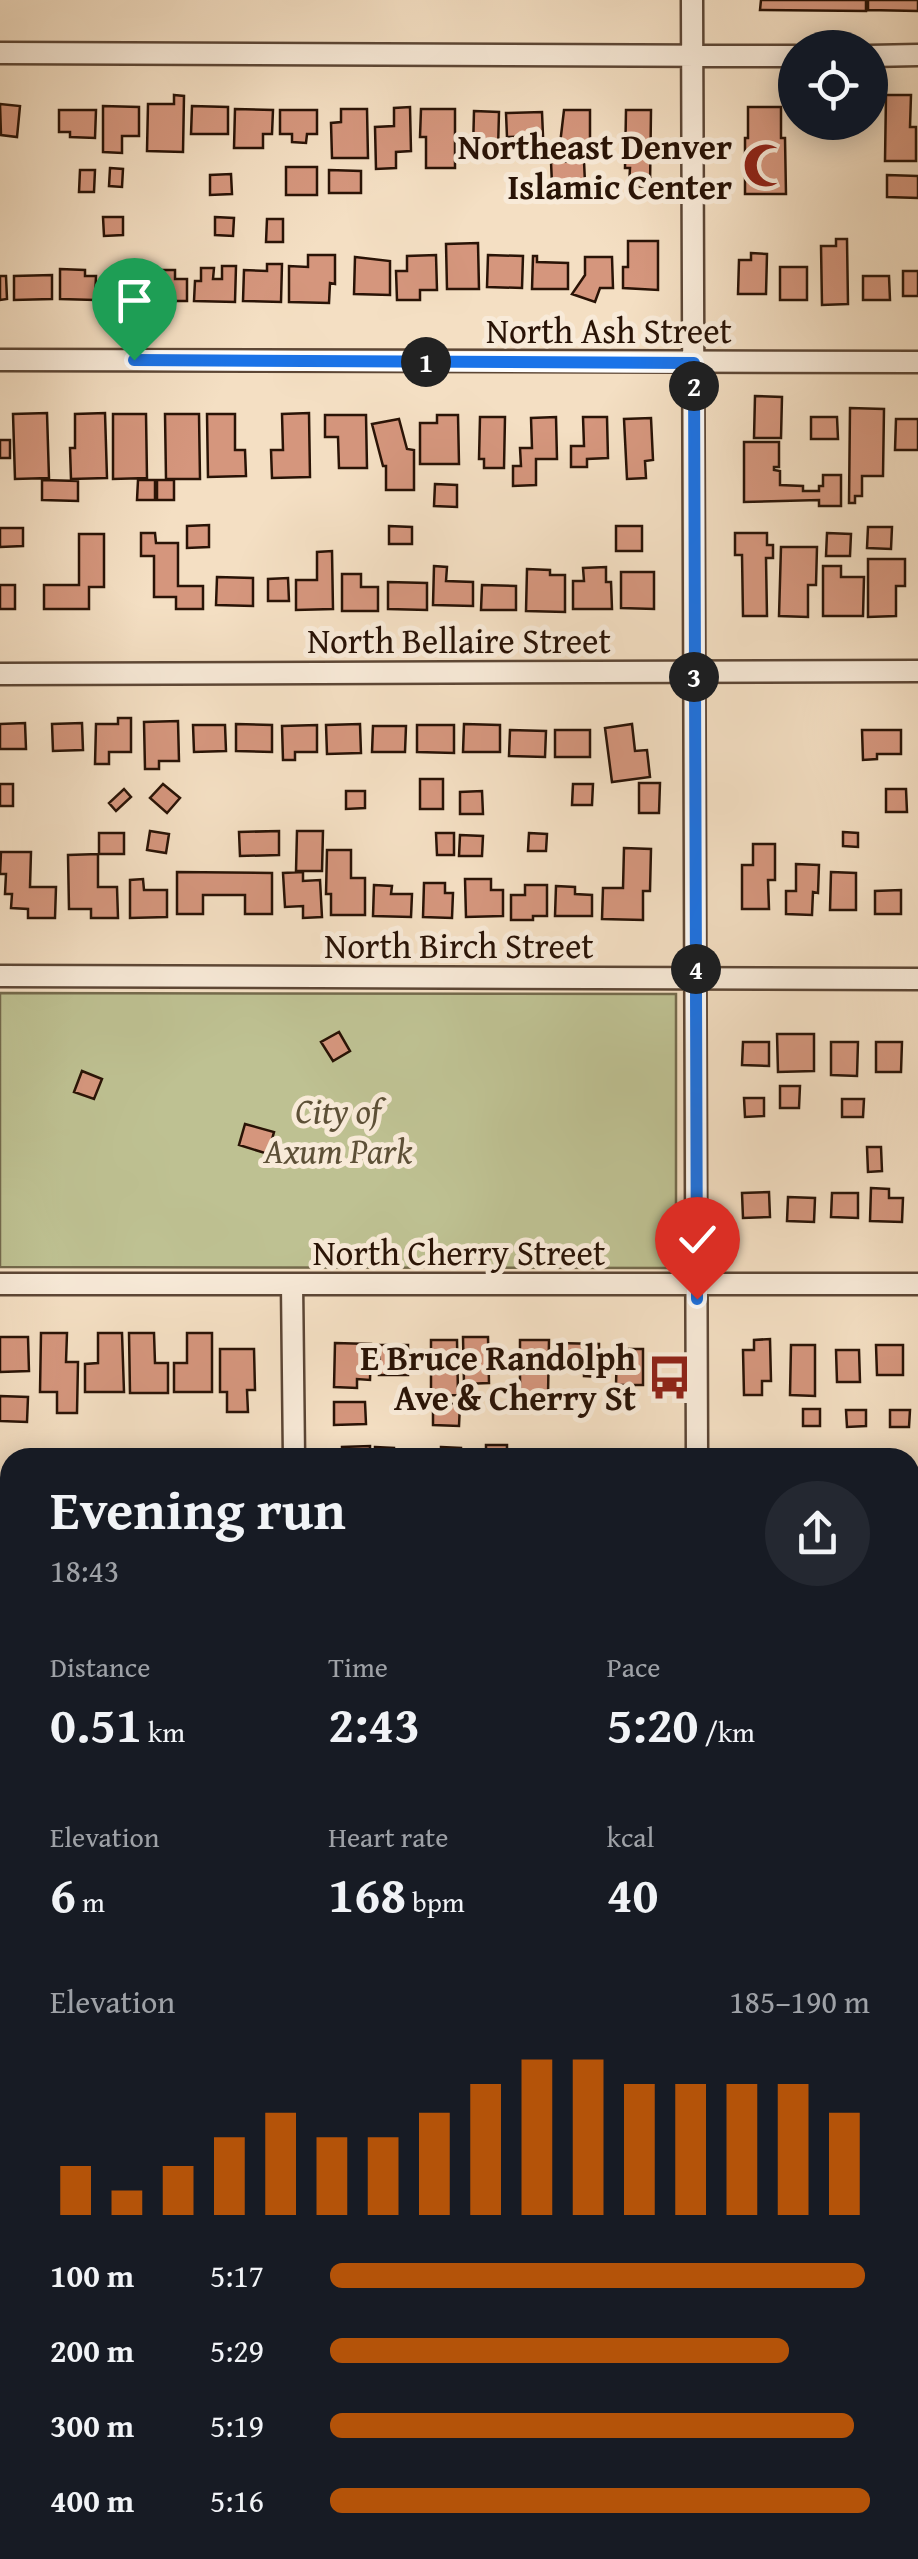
<!DOCTYPE html>
<meta charset="utf-8">
<style>
:root{--surface:#171b24;--page:#242831;--text:#f1f3f6;--muted:#9ea1a6;--accent:#b45309}
body{margin:0;font-family:"Gentium Book Plus",serif;background:var(--page);color:var(--text);height:100vh;display:flex;flex-direction:column;font-size:38px;white-space:nowrap}
*{box-sizing:border-box;margin:0}
p{font-size:32px;color:var(--muted)}
.icon{flex:none;width:55px;height:55px;fill:none;stroke:currentColor;stroke-width:2;stroke-linecap:round;stroke-linejoin:round}
.map{position:relative;flex:1;overflow:hidden}
.panel{position:absolute;left:0px;top:1448px;width:920px;height:1112px;display:flex;flex-direction:column;background:var(--surface);border-radius:30px 30px 0 0;box-shadow:0 5px 25px #0003}
.panel>*{flex:none}
.fabs{position:absolute;left:778px;top:30px;display:grid;gap:20px}
.fabs a{display:grid;place-items:center;width:110px;height:110px;border-radius:50%;background:var(--surface);box-shadow:0 5px 25px #0003;font-size:50px}
.pin{position:absolute;display:grid;place-items:center;width:85px;height:85px;color:#fff;margin:-102px -42px;border-radius:50% 50% 50% 0;rotate:-45deg;box-shadow:0 0 10px #0007}
.pin .icon{rotate:45deg}
.km{position:absolute;width:50px;height:50px;margin:-25px;border-radius:50%;background:#222;color:#fff;font-size:28px;line-height:50px;text-align:center}
.round{display:grid;place-items:center;flex:none;width:105px;height:105px;border-radius:52px;background:var(--page)}
.head{display:flex;align-items:center;justify-content:space-between;height:170px;padding:0 50px}
h1{font-size:55px;font-weight:700;line-height:75px}
.stats{display:grid;grid-template-columns:repeat(3,1fr);gap:15px;height:170px;padding:10px 50px}
.stats div{display:grid;align-content:center}
.stats b{font-size:50px;font-weight:700}
.stats small{font-size:28px;font-weight:400}
.stats p{font-size:28px}
.chart{height:280px;padding:20px 50px}
.chart p{display:flex;justify-content:space-between}
.chart svg{width:100%;height:180px;margin-top:10px;stroke:var(--accent);stroke-width:6}
ul{padding:0 50px;list-style:none;font-size:32px}
li{display:grid;grid-template-columns:160px 120px 1fr;align-items:center;height:75px}
li i{height:25px;border-radius:12px;background:var(--accent)}
.map>svg:first-child{display:block}
</style>
<div class="map">
<svg width="918" height="2559" viewBox="0 0 918 2559">
<rect width="100%" height="100%" fill="#f4dfc3"/>
<filter id="stains"><feTurbulence type="fractalNoise" baseFrequency=".002" numOctaves="4"/><feColorMatrix values="0 0 0 0 .2 0 0 0 0 .09 0 0 0 0 .02 0 0 0 .5 -.17"/></filter>
<radialGradient id="worn" r=".72"><stop offset=".6" stop-color="#630" stop-opacity="0"/><stop offset="1" stop-color="#630" stop-opacity=".3"/></radialGradient>
<path fill="#bec192" stroke="#746a4c" stroke-width="2.5" d="M0,993L676,994V1268L0,1267Z
M2,2289L10,2290V2510H0Z"/>
<path fill="#d5967d" stroke="#291306" stroke-width="2.5" d="M761,0H866V11L760,10Z
M868,0H918V11L868,10Z
M174,95L184,96L183,152L147,151L148,104H174Z
M886,95H911L910,127H916V161H885Z
M0,104L20,106L17,137L1,135Z
M103,106L139,107V136H122V153L103,152Z
M192,106L228,107V134H191Z
M410,107L411,151L396,152V168L376,169L375,127L394,126V108Z
M748,107H781V138H785L786,194H745V138H748Z
M235,109L273,110L272,134H263V148H234Z
M341,109H367L368,158H332L331,123L341,122Z
M421,109H455V168H426V137H420Z
M59,110H96L95,138L70,137V132H59Z
M280,110H317V134H307L306,143L292,142V134H280Z
M564,110H590V144H560Z
M626,110H651L650,187L629,186L630,168H625Z
M474,111L499,112L498,150H473Z
M542,112L543,136L507,137L506,113Z
M584,161L585,183L552,184L551,162Z
M286,167H317V195H286Z
M110,168L123,169L122,187L109,186Z
M80,170H95L94,192H79Z
M329,170L361,171V193H329Z
M231,174L232,194L210,195V175Z
M887,175L918,176V198L887,197Z
M103,217H123V235L104,236Z
M215,217L234,218L233,236L215,235Z
M267,219H283V242H266Z
M836,239H847L848,304L822,305L821,246H836Z
M628,241H658V290L623,288V267H628Z
M478,243L479,289H447L446,244Z
M751,253L767,254L766,294H738L739,260H751Z
M308,255H335V284L330,283L329,303L289,302V266L308,267Z
M436,255L437,290H420V300H397L396,271H407V256Z
M488,255L523,256L522,288L487,287Z
M533,256H537V262L568,263V289H532Z
M355,257L390,261V295L354,294Z
M585,257H612L613,288H600L595,302L572,294L585,275Z
M267,264H282L281,302L243,301L244,270L267,271Z
M222,266H236L235,302L194,301L195,281H201V268H214L213,279H222Z
M780,267H807V300H780Z
M60,269L85,270V276H96L95,300L60,299Z
M151,270H175V279H187V301H150Z
M903,271H918V296H903Z
M52,275V299L14,300V276Z
M0,276H6L7,299L0,300Z
M863,276H889L890,300H863Z
M140,277V299L103,300V278Z
M755,396L782,397L781,438H754Z
M850,408L884,409L883,476H862V496H855V503H849Z
M47,413L49,478L15,479L13,414Z
M105,413L107,478L71,479L70,448H75V414Z
M309,413L310,477L272,478L271,450H283L282,414Z
M113,414H146L147,478L113,479Z
M165,414H199L200,479H166Z
M207,414H235V450H245L246,476L208,477Z
M325,415H366L367,468H339L338,437H325Z
M437,415H458L459,464H420V423H437Z
M480,417H505L504,468H484V459H479Z
M556,417L557,459H536V485L513,486V466H521L520,448H532L531,418Z
M583,417H607L608,458L587,459V467H571V446H584Z
M811,417H837L838,439H811Z
M651,418L653,460L645,461L646,478L627,479L624,419Z
M399,419L407,449L414,450V490H386V466H383L372,424Z
M896,419H918V450H895Z
M0,440H10V458H0Z
M744,442H779V467H774V470L780,471V485L803,486V491H819V486H823V475H841V506H819V500L744,502Z
M42,480L78,481V501L42,500Z
M138,480H155V500H137Z
M157,480H174V500H157Z
M435,484L457,485V507L434,506Z
M209,525V547L187,548V526Z
M389,526L412,527V544H389Z
M616,526H642V551H616Z
M868,527H892L891,549L867,548Z
M0,528H23V546L0,547Z
M141,533H155L156,543H178V586H203V609H176V597H154V556H141Z
M735,533H767V545H773V558H766L767,616H743L742,555H735Z
M827,533L851,534L850,556H826Z
M79,534H104V587H89V609H44V585H79Z
M781,547H817L816,585H808V617L779,616Z
M332,551L333,609L296,610V580H317V552Z
M868,559H905V586H896V616L868,617Z
M434,566L447,567L446,581L473,582V606L433,605Z
M823,566H841V577H864L863,616H823Z
M606,567V582H611L612,609H573V581H584L583,568Z
M527,569L550,570V575H565V612L526,611Z
M621,572H654V609L621,608Z
M342,574H361V587H378V611H342Z
M217,577L253,578V606L216,605Z
M288,578L289,601H268V579Z
M388,582L427,583V610L388,609Z
M0,585H15V609H0Z
M482,585L516,586V610H481Z
M118,718H131V752H109V764H95L96,724H118Z
M178,721L179,761H159V769H145L144,722Z
M25,723L26,749H0V724Z
M82,723L83,750L53,751L52,724Z
M236,724L272,725V752L236,751Z
M360,724L361,753L327,754L326,725Z
M464,724L500,725V752H463Z
M632,724L635,751L647,750L650,777L612,782L605,728Z
M193,725H225L226,751L194,752Z
M317,725V752H295V760H283L282,726Z
M417,725H454V753L417,752Z
M373,726H406L405,752H372Z
M510,730L546,731L545,757L509,756Z
M555,730H590V757H555Z
M862,730H901V754H877V759L863,760Z
M420,779H443V809H420Z
M639,783H660L659,813H639Z
M0,784H13V806H0Z
M163,784L180,798L167,813L150,798Z
M573,784H593L592,805H572Z
M124,789L131,797L116,811L109,803Z
M886,789H906L907,812H886Z
M346,791H365V808L346,809Z
M482,791L483,814H460V792Z
M150,831L169,834L166,853L147,850Z
M279,831V855L240,856L239,832Z
M297,831H323L322,871H296Z
M843,832L858,833V847L843,846Z
M99,833H124V854H99Z
M436,833H454V855H437Z
M529,833L547,834L546,851H528Z
M460,835L483,836L482,856H459Z
M753,844H775V880H768L769,909H742V865H753Z
M624,848L651,849L650,891H643V920L602,919L603,888H623Z
M327,850H351V878H365V915H331V894H326Z
M1,852H31L30,887H56L55,918H28V909L11,908L12,894H5L6,874H0Z
M98,854V887H117L118,918H91V909H69L68,855Z
M796,864L819,865L818,893L813,892L812,915L786,914V891H796Z
M177,872L272,873V914H245V895H203V914H177Z
M303,872V881L320,880L322,917L303,918V906L285,907L283,873Z
M831,872L856,873V910H830Z
M143,879L144,890H167V917L130,918V880Z
M465,879H491V890H503V916L466,917Z
M424,883H445V893H453L452,918L423,917Z
M374,885L392,886L391,894H412L411,917L373,916Z
M525,885H547V916H533V920H511V895H525Z
M556,886L575,887V894L592,895V916H555Z
M901,890V914H875V891Z
M339,1032L350,1051L333,1061L321,1042Z
M777,1034H814V1071L778,1072Z
M743,1042H769V1066L742,1065Z
M831,1042H858L857,1076L831,1075Z
M876,1042H902L901,1072H876Z
M82,1071L102,1079L94,1099L74,1092Z
M780,1086H800L799,1108H780Z
M744,1098H764V1116L745,1117Z
M842,1099H864L863,1117H842Z
M245,1124L274,1132L268,1154L239,1145Z
M867,1147H881L882,1171L868,1172Z
M871,1188L889,1189V1198H903L902,1222L870,1221Z
M769,1192L770,1217L743,1218L742,1193Z
M832,1193H858V1218L831,1217Z
M788,1197L815,1198L814,1222L787,1221Z
M41,1333H67L66,1362H78L77,1413H57V1392H40Z
M98,1333H122L124,1392H85V1364L98,1363Z
M129,1333H154L155,1363H168V1393H130Z
M187,1333H212V1392H174V1363H187Z
M0,1337H28L29,1371L0,1372Z
M463,1337H488L489,1383L464,1384Z
M770,1339L771,1381H762V1395H744L743,1350H754V1340Z
M431,1340H457L458,1395L431,1396Z
M520,1340H549L548,1395H520Z
M335,1343L371,1344L370,1380L357,1379V1388L334,1387Z
M557,1343L599,1344V1377L584,1376V1368H557Z
M380,1345H408V1375H379Z
M791,1345H815V1396L790,1395Z
M876,1345H903V1375H877Z
M220,1349H254L255,1390H247L248,1412H227V1392H220Z
M617,1349H643V1385H616Z
M836,1350H859L860,1382H837Z
M0,1396L28,1397L27,1422L0,1421Z
M334,1402H365L366,1424L334,1425Z
M433,1403L460,1404L459,1426L433,1425Z
M803,1409H820V1426H803Z
M846,1410H866V1426L847,1427Z
M890,1410H910L909,1427H890Z
M486,1445H507V1458H486Z
M370,1446V1458H342V1447Z
M375,1447L394,1448V1458H375Z
M441,1447L461,1448V1458H441Z
M10,1482V1527L3,1526L4,1503H9Z
M0,1645H10V1703H1Z
M0,1771L10,1779V1813L5,1818V1835H0Z
M0,1981H10V2036H0Z
M910,1988H918L915,2049H910Z
M910,2125H918V2211H910Z
M0,2178H10V2236L8,2209H0Z
M910,2280L911,2290H918V2466H910Z"/>
<g fill="none" stroke-linecap="round" stroke-linejoin="round">
<defs>
<path id="minor" d="M692,0L697,1458
M0,53L795,56
M870,56L918,55
M0,360L918,362
M0,674L918,671
M0,976L918,979
M0,1284H918
M292,1284L294,1458
M0,1591H10
M910,1594H918
M0,1919H10
M910,1920H918
M910,2246H918
M910,2538H918
M0,2541H10
M176,2550V2559
M765,2550V2559
M473,2559L474,2550"/>
</defs>
<use href="#minor" stroke="#5c4635" stroke-width="25"/>
<use href="#minor" stroke="#f8ead8" stroke-width="20"/>
</g>
<g fill="none" stroke-linecap="round" stroke-linejoin="round">
<defs>
<path id="route" d="M134,360L694,363L697,1299"/>
</defs>
<use href="#route" stroke="#fff" stroke-width="20"/>
<use href="#route" stroke="#1a73e8" stroke-width="12"/>
</g>
<defs>
<symbol id="mosque-bare" viewBox="-9 -9 18 18"><path d="M3.5-4.9A6 6 0 1 0 3.5 4.9A5 5 0 1 1 3.5-4.9Z" fill="#8f2418" stroke="#f8ead8" stroke-width="2.5" paint-order="stroke"/></symbol>
<symbol id="bus-bare" viewBox="-9 -9 18 18"><path d="M-5-6H5V4H4V6H2V4H-2V6H-4V4H-5ZM-3.5-4V0h7V-4ZM-3.5 1.2v1.5H-2V1.2ZM2 1.2v1.5H3.5V1.2Z" fill="#8f2418" stroke="#f8ead8" stroke-width="2.5" paint-order="stroke"/></symbol>
</defs>
<g fill-rule="evenodd">
<use href="#mosque-bare" x="734" y="134" width="63" height="63"/>
<use href="#bus-bare" x="638" y="1346" width="63" height="63"/>
</g>
<g text-anchor="middle" dominant-baseline="central" stroke-width="10" stroke-linejoin="round" paint-order="stroke">
<g font-size="35" font-weight="bold" fill="#291306" stroke="#f8ead8" text-anchor="end">
<text x="732" y="146">Northeast Denver<tspan x="732" dy="40">Islamic Center</tspan></text>
<text x="636" y="1357">E Bruce Randolph<tspan x="636" dy="40">Ave &amp; Cherry St</tspan></text>
</g>
<g font-size="35" fill="#291306" stroke="#f8ead8">
<text x="609" y="330">North Ash Street</text>
<text x="459" y="640">North Bellaire Street</text>
<text x="459" y="945">North Birch Street</text>
<text x="459" y="1252">North Cherry Street</text>
</g>
<g font-size="35" font-style="italic" fill="#5d5037" stroke="#f8ead8">
<text x="338" y="1110">City of<tspan x="338" dy="40">Axum Park</tspan></text>
</g>
</g>
<rect width="100%" height="100%" filter="url(#stains)"/>
<rect width="100%" height="100%" fill="url(#worn)"/>
</svg>
<div class="fabs">
<a><svg class="icon" aria-label="locate" viewBox="0 0 24 24"><circle cx="12" cy="12" r="6"/><path d="M12 2v4M12 18v4M2 12h4M18 12h4"/></svg></a>
</div>
<div class="pin" style="left:134px;top:360px;background:#1e9e55"><svg class="icon" aria-label="arrive" viewBox="0 0 24 24"><path d="M6 21V4h12l-3 4 3 4H6"/></svg></div>
<div class="pin" style="left:697px;top:1299px;background:#d93025"><svg class="icon" aria-label="check" viewBox="0 0 24 24"><path d="M5 12l5 5 9-10"/></svg></div>
<b class="km" style="left:426px;top:362px">1</b>
<b class="km" style="left:694px;top:386px">2</b>
<b class="km" style="left:694px;top:677px">3</b>
<b class="km" style="left:696px;top:969px">4</b>
<section class="panel">
<div class="head"><div><h1>Evening run</h1><p>18:43</p></div><a class="round"><svg class="icon" aria-label="share" viewBox="0 0 24 24"><path d="M12 15V3M7 8l5-5 5 5M5 13v7h14v-7"/></svg></a></div>
<div class="stats">
<div><p>Distance</p><b>0.51<small> km</small></b></div>
<div><p>Time</p><b>2:43</b></div>
<div><p>Pace</p><b>5:20<small> /km</small></b></div>
</div>
<div class="stats">
<div><p>Elevation</p><b>6<small> m</small></b></div>
<div><p>Heart rate</p><b>168<small> bpm</small></b></div>
<div><p>kcal</p><b>40</b></div>
</div>
<div class="chart"><p><span>Elevation</span>185–190 m</p>
<svg viewBox="0 0 160 44" preserveAspectRatio="none"><path d="M5 44V32M15 44V38M25 44V32M35 44V25M45 44V19M55 44V25M65 44V25M75 44V19M85 44V12M95 44V6M105 44V6M115 44V12M125 44V12M135 44V12M145 44V12M155 44V19"/></svg>
</div>
<ul>
<li><b>100 m</b>5:17<i style="width:99%"></i></li>
<li><b>200 m</b>5:29<i style="width:85%"></i></li>
<li><b>300 m</b>5:19<i style="width:97%"></i></li>
<li><b>400 m</b>5:16<i style="width:100%"></i></li>
</ul>
</section>
</div>
